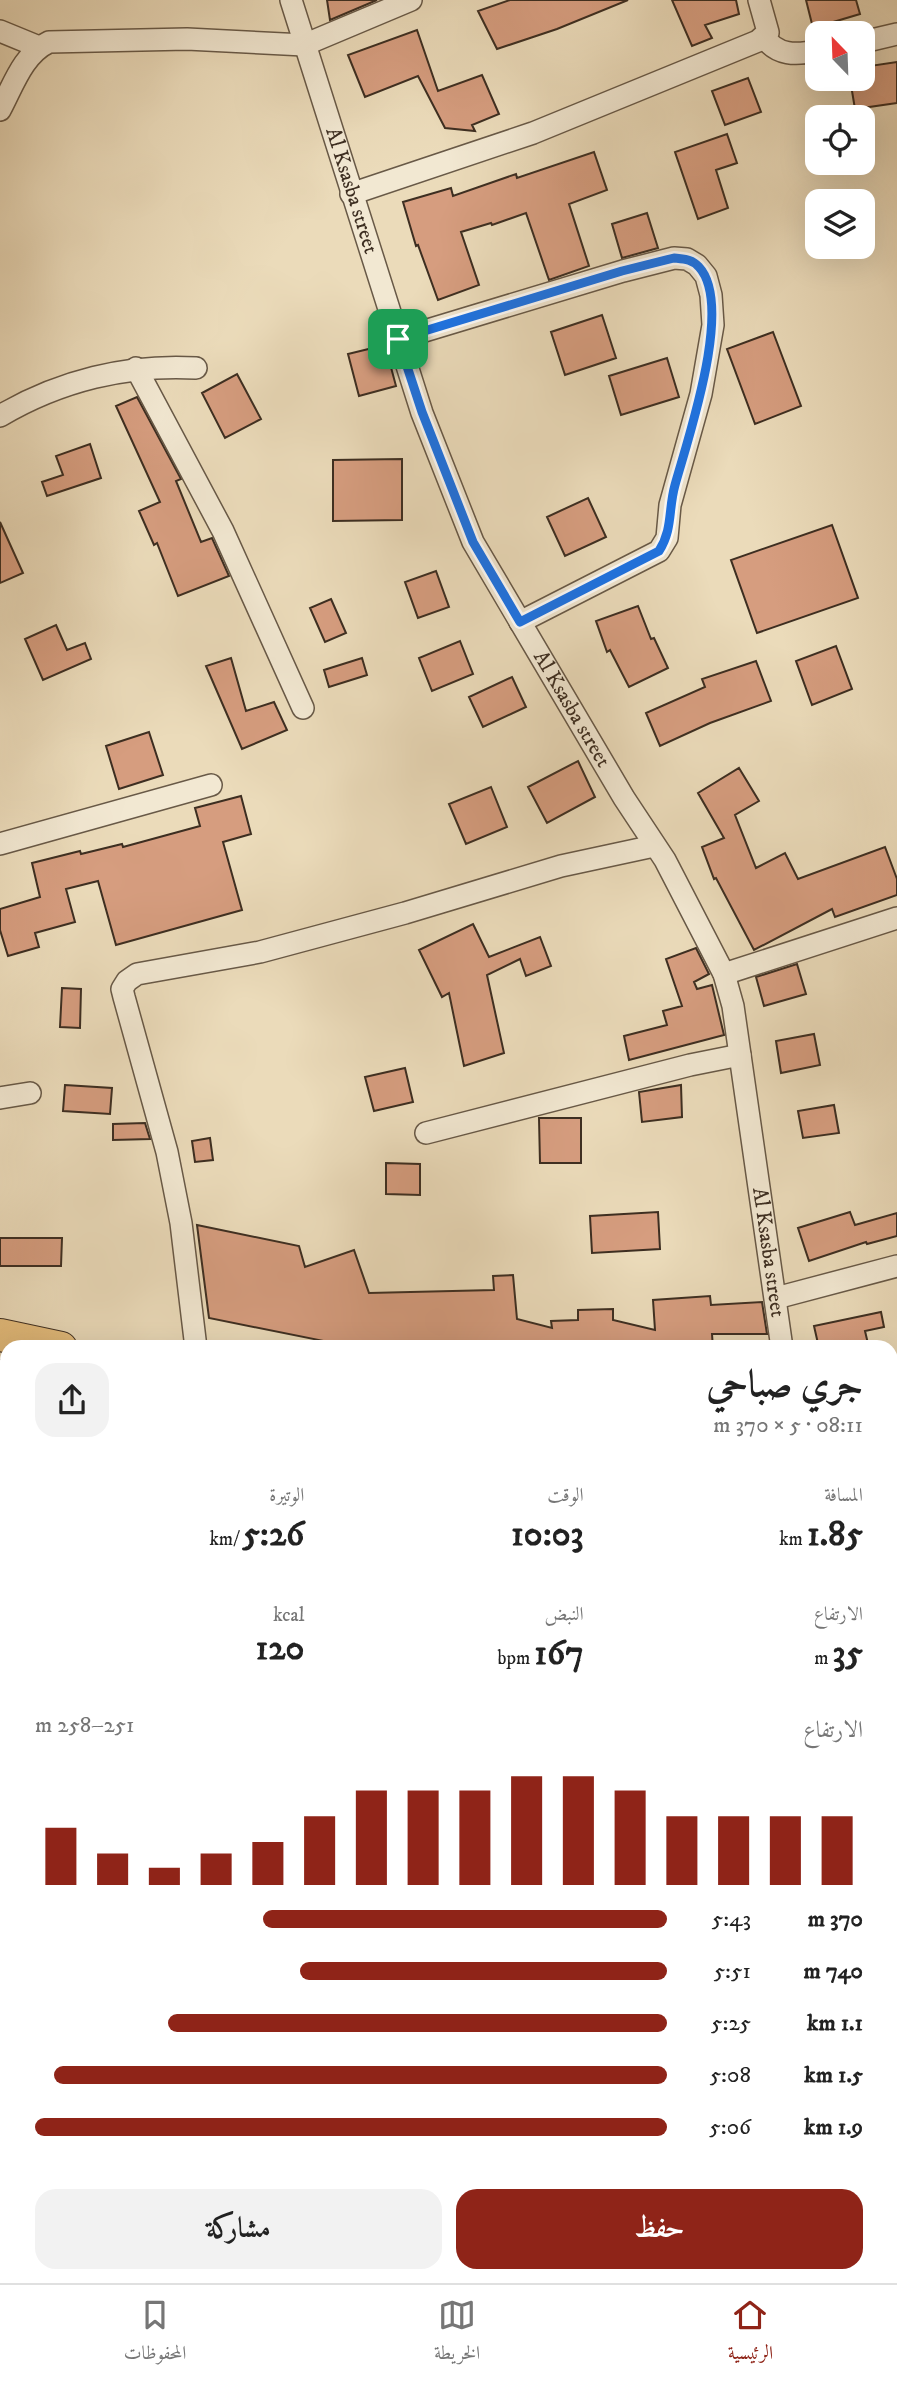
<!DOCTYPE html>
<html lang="ar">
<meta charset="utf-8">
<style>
:root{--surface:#fff;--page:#f2f2f2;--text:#222;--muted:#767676;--line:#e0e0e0;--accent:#8f2418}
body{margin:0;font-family:"IM FELL DW Pica",Amiri,serif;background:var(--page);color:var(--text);direction:rtl;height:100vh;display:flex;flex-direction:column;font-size:26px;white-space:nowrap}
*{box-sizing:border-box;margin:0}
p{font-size:23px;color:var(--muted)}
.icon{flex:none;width:38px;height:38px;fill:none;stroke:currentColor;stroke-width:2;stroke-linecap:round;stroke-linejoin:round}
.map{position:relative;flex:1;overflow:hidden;direction:ltr}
.side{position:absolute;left:0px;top:1340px;width:898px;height:943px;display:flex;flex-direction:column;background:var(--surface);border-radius:21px 21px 0 0;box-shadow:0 7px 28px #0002;direction:rtl}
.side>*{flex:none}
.needle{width:46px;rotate:337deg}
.controls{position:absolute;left:805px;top:21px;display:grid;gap:14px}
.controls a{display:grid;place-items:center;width:70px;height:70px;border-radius:14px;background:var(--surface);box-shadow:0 7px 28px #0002;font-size:35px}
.pin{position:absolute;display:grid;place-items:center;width:60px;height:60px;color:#fff;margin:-30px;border-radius:14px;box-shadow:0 4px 10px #0006}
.round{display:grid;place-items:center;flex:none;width:74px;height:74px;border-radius:21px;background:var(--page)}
.headline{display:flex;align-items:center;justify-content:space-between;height:119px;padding:0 35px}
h1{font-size:38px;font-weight:800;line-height:52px}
.figures{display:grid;grid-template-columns:repeat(3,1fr);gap:10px;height:119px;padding:7px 35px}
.figures div{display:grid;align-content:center}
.figures b{font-size:35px;font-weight:800}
.figures small{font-size:19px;font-weight:400}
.figures p{font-size:19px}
.chart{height:196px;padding:14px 35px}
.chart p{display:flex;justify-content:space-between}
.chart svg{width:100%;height:126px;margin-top:7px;stroke:var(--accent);stroke-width:6}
.button{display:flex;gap:14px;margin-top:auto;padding:14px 35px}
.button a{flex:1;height:80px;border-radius:21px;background:var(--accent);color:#fff;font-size:28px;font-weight:800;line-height:80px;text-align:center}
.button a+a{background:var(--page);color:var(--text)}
ul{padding:0 35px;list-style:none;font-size:23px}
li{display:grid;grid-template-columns:112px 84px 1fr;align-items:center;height:52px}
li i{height:18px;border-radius:9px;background:var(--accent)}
.tab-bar{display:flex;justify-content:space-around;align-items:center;height:98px;border-top:2px solid var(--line);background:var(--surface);font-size:19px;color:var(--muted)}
.tab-bar a{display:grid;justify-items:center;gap:4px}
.tab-bar .current{color:var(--accent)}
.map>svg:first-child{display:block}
</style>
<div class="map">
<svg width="897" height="2283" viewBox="0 0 897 2283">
<rect width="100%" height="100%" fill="#ebdbba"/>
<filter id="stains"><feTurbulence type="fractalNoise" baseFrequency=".00286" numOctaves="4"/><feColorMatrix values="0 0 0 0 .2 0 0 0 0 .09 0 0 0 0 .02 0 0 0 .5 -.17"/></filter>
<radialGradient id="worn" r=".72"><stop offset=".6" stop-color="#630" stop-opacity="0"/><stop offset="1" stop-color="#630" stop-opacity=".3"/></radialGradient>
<path fill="#d69d7f" stroke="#3d2e21" stroke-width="2" d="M327,0H377L330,20Z
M510,0H628L557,29L497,49L478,11Z
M672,0H736L739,14L705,25L712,38L692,46Z
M806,0H856L860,14L813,28Z
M417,30L438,91L482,75L499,114L472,125L475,131L445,128L418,76L365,97L348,55Z
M897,62V103L855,109L850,79H863V67Z
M748,78L761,112L725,125L712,91Z
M727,134L737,163L716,170L728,208L698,219L675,152Z
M594,152L607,190L569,204L589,266L549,280L526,213L492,225L491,223L461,232L479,285L438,300L418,245L416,246L403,202L451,188L453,196L516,174L517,178Z
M647,213L658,248L622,258L612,224Z
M602,315L616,358L565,375L551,332Z
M773,332L801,406L755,424L727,349Z
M385,345L396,386L359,396L348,354Z
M667,358L679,397L621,415L609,376Z
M237,374L261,419L225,438L202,393Z
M137,397L181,479L176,481L201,542L212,538L229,576L178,596L157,543L154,545L139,511L160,502L116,406Z
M90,444L101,478L47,496L42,482L63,475L56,456Z
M402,459V520L333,521V460Z
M588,498L606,537L565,556L547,517Z
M0,522L23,573L0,583Z
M832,525L858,598L757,633L731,560Z
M436,571L449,607L418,618L405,582Z
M331,599L346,633L325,642L310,608Z
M638,606L651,639L654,638L668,668L629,687L610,650L607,652L596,621Z
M56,625L67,650L85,643L91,659L43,680L25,639Z
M460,641L473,674L432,691L419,658Z
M836,646L852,689L812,705L796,661Z
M231,658L246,711L274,702L287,730L242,749L206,666Z
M362,658L367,675L329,687L324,670Z
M756,661L771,701L710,723L660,746L646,713L705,687L702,679Z
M512,677L526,707L483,727L469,697Z
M149,732L163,775L119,789L106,746Z
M578,761L595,797L547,823L528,787Z
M739,768L759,801L735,815L756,868L785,853L798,879L885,847L897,879V895L835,917L832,909L754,950L716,878L714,879L702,847L724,838L698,793Z
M491,787L507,827L466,844L449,804Z
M241,796L251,834L223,842L242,910L116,945L98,881L66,889L75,922L35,933L39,947L8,956L0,930V909L40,897L32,863L80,851L81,854L122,844L123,847L200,826L195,808Z
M473,924L489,957L540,937L551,966L526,976L520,959L487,975L504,1053L464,1066L449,993L442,997L419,950Z
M696,948L709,974L694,982L697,989L712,985L724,1035L629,1060L624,1036L667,1025L663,1011L682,1006L666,959Z
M797,964L806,994L764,1006L756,977Z
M62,988L81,989L80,1028L60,1027Z
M814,1034L820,1065L781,1073L776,1041Z
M405,1068L413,1102L374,1111L365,1077Z
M65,1085L112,1088L110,1114L63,1111Z
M681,1085L682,1117L642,1122L639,1092Z
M834,1105L839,1133L803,1138L798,1111Z
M539,1118H581V1163H540Z
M145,1123L150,1139L113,1140V1124Z
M210,1138L213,1160L195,1162L192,1141Z
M386,1163L420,1164V1195L386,1194Z
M658,1212L660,1249L592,1253L590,1216Z
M850,1212L855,1225L897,1213V1236L867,1244L866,1242L809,1261L798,1228Z
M197,1225L299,1246L305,1267L354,1250L369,1293L494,1290L493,1276L513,1275L517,1319L552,1328L551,1321L578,1320V1310L613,1309V1320L655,1330L653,1300L710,1296L711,1305L762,1302L767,1334H712L713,1348H336L334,1343L209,1318Z
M0,1238H62L61,1266H0Z
M881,1312L884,1327L865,1331L869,1348H819L814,1326Z"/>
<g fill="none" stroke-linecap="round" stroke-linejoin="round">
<defs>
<g id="minor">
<path id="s1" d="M291,0L422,413L473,542L624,798L665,860L724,974L733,1006L782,1348"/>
<path d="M0,31L39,47"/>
<path d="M764,37C777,56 796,55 817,51"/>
<path d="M863,42L897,34"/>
<path d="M0,110C13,86 23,54 49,42L187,39L304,45L411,0"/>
<path d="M351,194L533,133L758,41L768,32L759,0"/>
<path d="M398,339L623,271L674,258L687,259L697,265L706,276L711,295L713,325L701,394L670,505L667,538L659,551L520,622"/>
<path d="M136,368L223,531L303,708"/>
<path d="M0,416C59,381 127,364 196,368"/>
<path d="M0,844L211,785"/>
<path d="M724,974L897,918"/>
<path d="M0,1098L30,1093"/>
<path d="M426,1133L690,1065L740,1055"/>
<path d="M776,1298L897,1266"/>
<path d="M196,1348L181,1223L167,1152L124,997L122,989L127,981L137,974L260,952L405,913L561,866L654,846"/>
<path d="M891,1457L897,1451"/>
<path d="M0,1722L7,1718"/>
<path d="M0,1855V1917"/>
<path d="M0,2021L5,2063L3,2113L7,2136"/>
<path d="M121,2277L122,2283"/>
<path d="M705,2277L706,2283"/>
</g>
<path id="major" d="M891,1852L897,1849
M0,2249L7,2246"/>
<path id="highway" d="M0,1335L61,1348
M0,1376L7,1377
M891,1501L897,1502
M891,1544L897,1546"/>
</defs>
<use href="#minor" stroke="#685947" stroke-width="24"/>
<use href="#major" stroke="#3d2e21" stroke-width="29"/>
<use href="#highway" stroke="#3d2e21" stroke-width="34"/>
<use href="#minor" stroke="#f2e8d2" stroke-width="21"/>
<use href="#major" stroke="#e6be7d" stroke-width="26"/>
<use href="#highway" stroke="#e6be7d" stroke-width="32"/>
</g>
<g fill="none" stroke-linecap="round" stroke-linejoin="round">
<defs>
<path id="route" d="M674,258C684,259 692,259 699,267C734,305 688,438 675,485C668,510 673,529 659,551L520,622L473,542L422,412L398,339L622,271Z"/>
</defs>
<use href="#route" stroke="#fff" stroke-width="14"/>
<use href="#route" stroke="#1a73e8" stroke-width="9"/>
</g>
<g text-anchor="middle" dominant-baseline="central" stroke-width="7" stroke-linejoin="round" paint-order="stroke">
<g font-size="21" fill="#3d2e21" stroke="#f2e8d2">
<text stroke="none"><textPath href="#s1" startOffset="200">Al Ksasba street</textPath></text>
<text stroke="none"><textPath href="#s1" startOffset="766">Al Ksasba street</textPath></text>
<text stroke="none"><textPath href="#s1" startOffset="1354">Al Ksasba street</textPath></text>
</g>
</g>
<rect width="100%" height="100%" filter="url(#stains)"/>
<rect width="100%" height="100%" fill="url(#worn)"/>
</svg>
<div class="controls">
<a><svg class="needle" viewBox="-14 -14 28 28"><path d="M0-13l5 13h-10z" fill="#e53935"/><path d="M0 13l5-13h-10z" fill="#767676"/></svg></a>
<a><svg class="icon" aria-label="locate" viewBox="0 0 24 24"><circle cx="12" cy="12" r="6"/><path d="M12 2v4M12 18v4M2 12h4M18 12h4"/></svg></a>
<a><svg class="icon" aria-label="layers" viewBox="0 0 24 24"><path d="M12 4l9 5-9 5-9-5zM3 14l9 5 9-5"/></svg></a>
</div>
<div class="pin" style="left:398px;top:339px;background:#1e9e55"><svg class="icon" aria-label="arrive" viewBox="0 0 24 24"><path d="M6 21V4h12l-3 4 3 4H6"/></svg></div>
<section class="side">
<div class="headline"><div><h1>جري صباحي</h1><p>08:11 · 5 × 370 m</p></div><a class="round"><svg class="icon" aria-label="share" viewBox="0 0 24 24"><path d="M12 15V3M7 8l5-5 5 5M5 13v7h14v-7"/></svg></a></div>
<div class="figures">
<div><p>المسافة</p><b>1.85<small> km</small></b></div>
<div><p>الوقت</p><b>10:03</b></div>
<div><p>الوتيرة</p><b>5:26<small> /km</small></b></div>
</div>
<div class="figures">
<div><p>الارتفاع</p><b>35<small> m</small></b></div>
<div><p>النبض</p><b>167<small> bpm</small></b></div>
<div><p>kcal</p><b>120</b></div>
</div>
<div class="chart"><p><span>الارتفاع</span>251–258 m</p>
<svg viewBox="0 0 160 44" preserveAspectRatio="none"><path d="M5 44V24M15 44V33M25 44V38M35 44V33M45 44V29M55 44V20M65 44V11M75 44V11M85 44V11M95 44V6M105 44V6M115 44V11M125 44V20M135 44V20M145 44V20M155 44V20"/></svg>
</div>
<ul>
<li><b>370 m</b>5:43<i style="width:64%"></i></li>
<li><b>740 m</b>5:51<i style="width:58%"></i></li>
<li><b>1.1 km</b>5:25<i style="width:79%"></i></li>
<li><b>1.5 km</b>5:08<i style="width:97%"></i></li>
<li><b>1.9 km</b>5:06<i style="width:100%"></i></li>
</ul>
<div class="button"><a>حفظ</a><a>مشاركة</a></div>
</section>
</div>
<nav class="tab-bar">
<a class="current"><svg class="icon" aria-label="home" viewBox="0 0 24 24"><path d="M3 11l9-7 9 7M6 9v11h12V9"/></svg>الرئيسية</a>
<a><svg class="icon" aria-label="map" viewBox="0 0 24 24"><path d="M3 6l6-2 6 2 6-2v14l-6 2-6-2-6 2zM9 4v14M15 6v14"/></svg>الخريطة</a>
<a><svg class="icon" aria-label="saved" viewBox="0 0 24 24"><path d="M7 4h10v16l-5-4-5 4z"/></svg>المحفوظات</a>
</nav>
